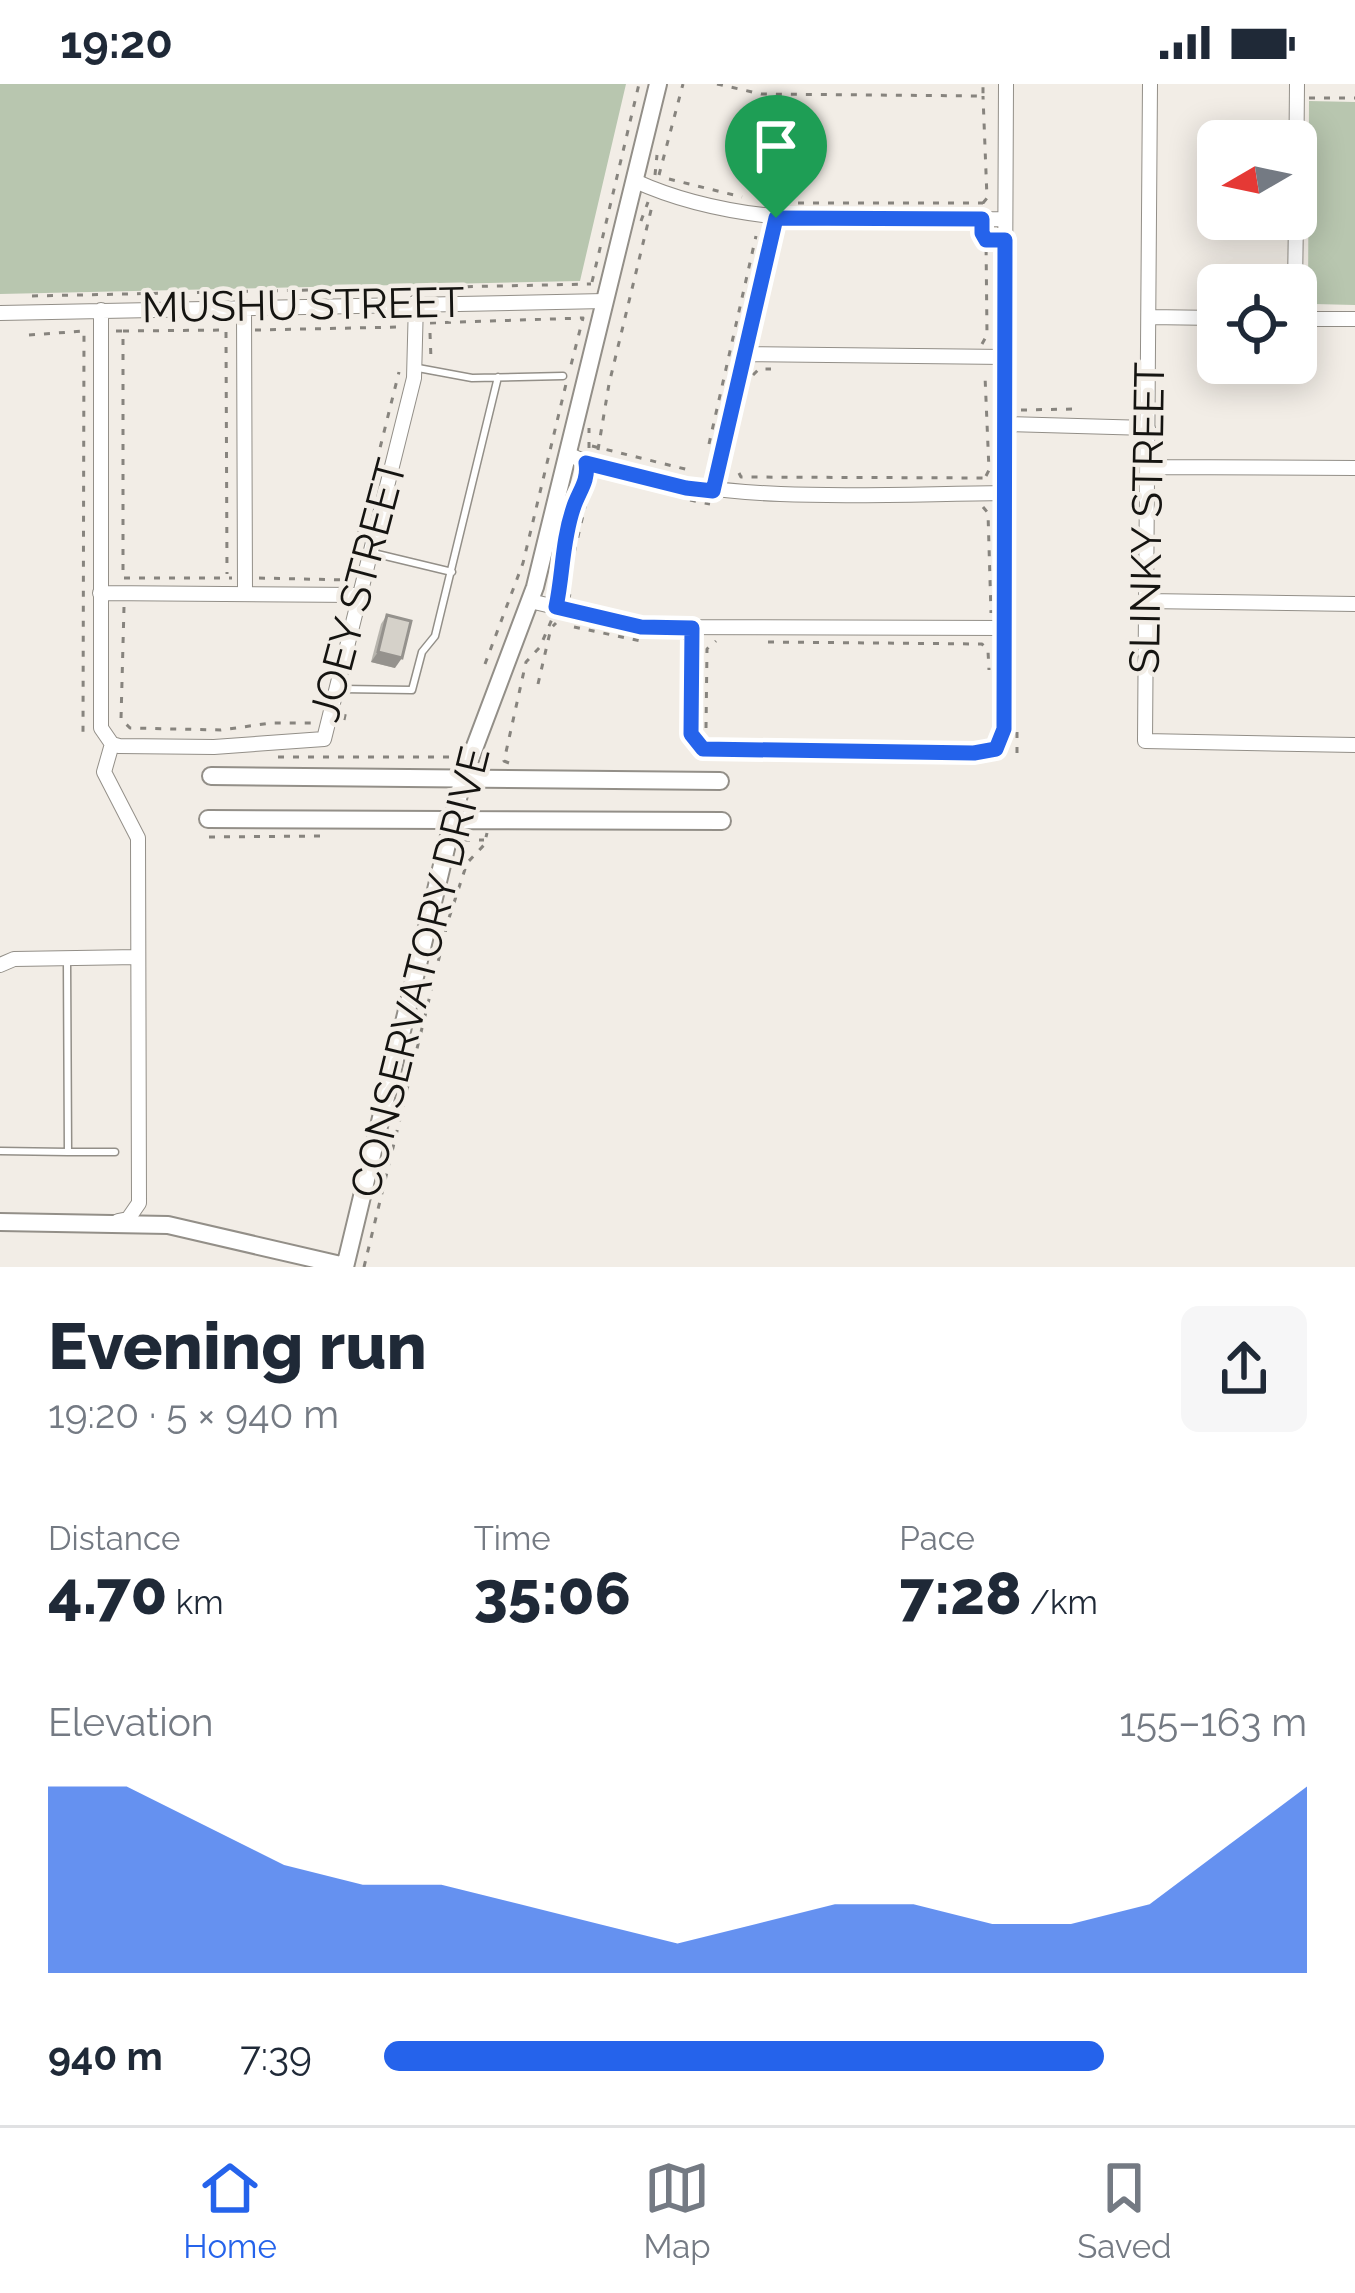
<!DOCTYPE html>
<meta charset="utf-8">
<style>
:root{--surface:#fff;--page:#f6f6f7;--text:#1f2937;--muted:#747a83;--line:#e0e1e3;--accent:#2563eb}
body{margin:0;font-family:Raleway,sans-serif;background:var(--page);color:var(--text);height:100vh;display:flex;flex-direction:column;font-size:45px;white-space:nowrap}
*{box-sizing:border-box;margin:0}
p{font-size:39px;color:var(--muted)}
.icon{flex:none;width:66px;height:66px;fill:none;stroke:currentColor;stroke-width:2;stroke-linecap:round;stroke-linejoin:round}
.map{position:relative;height:1183px;overflow:hidden}
.sheet{display:flex;flex-direction:column;background:var(--surface);flex:1}
.sheet>*{flex:none}
.needle{width:78px;rotate:261deg}
.buttons{position:absolute;left:1197px;top:36px;display:grid;gap:24px}
.buttons a{display:grid;place-items:center;width:120px;height:120px;border-radius:18px;background:var(--surface);box-shadow:0 6px 30px #0003;font-size:60px}
.pin{position:absolute;display:grid;place-items:center;width:102px;height:102px;color:#fff;margin:-123px -51px;border-radius:50% 50% 50% 0;rotate:-45deg;box-shadow:0 0 12px #0007}
.pin .icon{rotate:45deg}
.round{display:grid;place-items:center;flex:none;width:126px;height:126px;border-radius:18px;background:var(--page)}
.summary{display:flex;align-items:center;justify-content:space-between;height:204px;padding:0 48px}
h1{font-size:66px;font-weight:800;line-height:90px}
.metrics{display:grid;grid-template-columns:repeat(3,1fr);gap:18px;height:204px;padding:12px 48px}
.metrics div{display:grid;align-content:center}
.metrics b{font-size:60px;font-weight:800}
.metrics small{font-size:33px;font-weight:400}
.metrics p{font-size:33px}
.chart{height:336px;padding:24px 48px}
.chart p{display:flex;justify-content:space-between}
.chart svg{width:100%;height:216px;margin-top:12px;fill:var(--accent);opacity:.7}
ul{padding:0 48px;list-style:none;font-size:39px}
li{display:grid;grid-template-columns:192px 144px 1fr;align-items:center;height:90px}
li i{height:30px;border-radius:15px;background:var(--accent)}
.status{display:flex;justify-content:space-between;align-items:center;height:84px;padding:0 60px;background:var(--surface);direction:ltr}
.status svg{height:33px;fill:currentColor}
.tab-bar{display:flex;justify-content:space-around;align-items:center;height:168px;border-top:3px solid var(--line);background:var(--surface);font-size:33px;color:var(--muted)}
.tab-bar a{display:grid;justify-items:center;gap:6px}
.tab-bar .active{color:var(--accent)}
.map>svg:first-child{display:block}
</style>
<div class="status"><b>19:20</b><svg viewBox="0 0 49 12"><path d="M0 12V9h3v3zM5 12V6h3v6zM10 12V3h3v9zM15 12V0h3v12zM26 1h20v11H26zM47 4h2v5h-2z"/></svg></div>
<div class="map">
<svg width="1355" height="1183" viewBox="0 0 1355 1183">
<rect width="100%" height="100%" fill="#f2ede6"/>
<path fill="#b8c6af" d="M0,0H626L580,197L0,210Z
M1309,17L1355,18V221L1314,220L1308,214Z"/>
<g fill="none" stroke-linecap="round" stroke-linejoin="round">
<defs>
<path id="service" d="M418,284L472,294L563,292
M373,469L452,488
M341,605L412,606L422,568L435,552L498,293
M0,1067L68,1068L67,877
M68,1068H115"/>
<path id="minor" d="M1150,0L1145,657L1355,661
M635,97C749,149 883,135 1005,135
M1296,109L1297,0
M1295,201L1296,135
M244,223L245,508
M101,226V644L112,660L119,662L214,663L324,655L414,294L416,218
M0,229L605,217
M1149,233L1218,234
M1296,235H1355
M744,270L1005,273
M1004,340L1148,344
M568,370C587,380 607,384 629,390C750,420 879,410 1004,409
M1148,383L1355,384
M713,407L776,134
M100,509L358,511
M530,517L641,543L1004,544
M1146,517L1355,520
M691,544V650L703,665L974,669L990,667L1000,660L1003,645L1006,0
M112,660L104,688L138,754L139,1119L128,1135L118,1137
M0,881L14,875L138,873"/>
<path id="tertiary" d="M211,692L720,697
M208,735L722,737
M0,1138L168,1141L345,1182
M345,1183L463,694L535,503L658,0"/>
</defs>
<use href="#service" stroke="#938f88" stroke-width="9"/>
<use href="#minor" stroke="#938f88" stroke-width="16"/>
<use href="#tertiary" stroke="#938f88" stroke-width="20"/>
<path stroke="#87847e" stroke-width="3" stroke-dasharray="6 9" stroke-linecap="butt" d="M717,0L761,10L983,12V0
M1309,14H1355
M655,91L657,71
M659,91L683,0
M669,95L742,113
M798,119H983
M983,119L987,114L983,12
M641,137L648,118
M592,198L639,0
M32,212L591,200
M430,239L583,234L570,285
M255,246L401,243
M116,247H123V494H232
M123,247L228,246
M226,248L227,490
M430,249L431,275
M29,251L84,247L83,652
M982,260L987,251L986,156H991
M753,291L759,285H771
M1021,326L1073,325
M709,360L756,152
M592,362L693,387
M589,364V344
M598,366L609,300L653,118
M739,389L741,393L985,394
M986,392L989,386L985,292H989
M690,416L710,420
M983,423L988,429L991,529
M259,494L347,496L399,288
M551,507L571,512
M559,508L560,480L573,423L588,391
M564,512L592,393
M124,523L121,635L130,644L221,646L271,639H313
M574,543L641,557
M768,558L982,560L988,567L989,586
M485,580L523,479L566,300
M538,600L551,544L556,539
M344,636L347,622
M706,644L707,565L716,557
M1017,648V677
M278,673H454
M509,679L504,677L526,578L540,563L552,535
M209,753L327,752
M464,756H484
M364,1183L448,837L467,779L484,761L487,749"/>
<use href="#service" stroke="#fff" stroke-width="6"/>
<use href="#minor" stroke="#fff" stroke-width="14"/>
<use href="#tertiary" stroke="#fff" stroke-width="16"/>
</g>
<path fill="#b7b4ad" d="M387,531L395,584L371,578L381,540Z"/>
<path fill="#95928d" d="M378,568L402,574L395,584L371,578Z"/>
<path fill="#d5d1c9" stroke="#95928d" stroke-width="3" d="M387,531L411,537L402,574L378,568Z"/>
<g fill="none" stroke-linecap="round" stroke-linejoin="round">
<defs>
<path id="route" d="M776,134L982,135V149L986,156H1005L1004,645L996,665L974,669L703,665L691,650L692,544L641,543L556,523C563,490 562,458 573,425C578,408 589,398 586,379L686,404L713,407Z"/>
</defs>
<use href="#route" stroke="#fff" stroke-width="24"/>
<use href="#route" stroke="#2563eb" stroke-width="15"/>
</g>
<g text-anchor="middle" dominant-baseline="central" stroke-width="9" stroke-linejoin="round" paint-order="stroke">
<g font-size="42" fill="#151411" stroke="#f2ede6">
<text transform="translate(303 221) rotate(-1)">MUSHU STREET</text>
<text transform="translate(1147 434) rotate(-89)">SLINKY STREET</text>
<text transform="translate(358 506) rotate(-75)">JOEY STREET</text>
<text transform="translate(420 888) rotate(-76)">CONSERVATORY DRIVE</text>
</g>
</g>
</svg>
<div class="buttons">
<a><svg class="needle" viewBox="-14 -14 28 28"><path d="M0-13l5 13h-10z" fill="#e53935"/><path d="M0 13l5-13h-10z" fill="#747a83"/></svg></a>
<a><svg class="icon" aria-label="locate" viewBox="0 0 24 24"><circle cx="12" cy="12" r="6"/><path d="M12 2v4M12 18v4M2 12h4M18 12h4"/></svg></a>
</div>
<div class="pin" style="left:776px;top:134px;background:#1e9e55"><svg class="icon" aria-label="arrive" viewBox="0 0 24 24"><path d="M6 21V4h12l-3 4 3 4H6"/></svg></div>
</div>
<section class="sheet">
<div class="summary"><div><h1>Evening run</h1><p>19:20 · 5 × 940 m</p></div><a class="round"><svg class="icon" aria-label="share" viewBox="0 0 24 24"><path d="M12 15V3M7 8l5-5 5 5M5 13v7h14v-7"/></svg></a></div>
<div class="metrics">
<div><p>Distance</p><b>4.70<small> km</small></b></div>
<div><p>Time</p><b>35:06</b></div>
<div><p>Pace</p><b>7:28<small> /km</small></b></div>
</div>
<div class="chart"><p><span>Elevation</span>155–163 m</p>
<svg viewBox="0 0 160 44" preserveAspectRatio="none"><path d="M0 44V6L10 6L20 14L30 22L40 26L50 26L60 30L70 34L80 38L90 34L100 30L110 30L120 34L130 34L140 30L150 18L160 6V44z"/></svg>
</div>
<ul>
<li><b>940 m</b>7:39<i style="width:78%"></i></li>
</ul>
</section>
<nav class="tab-bar">
<a class="active"><svg class="icon" aria-label="home" viewBox="0 0 24 24"><path d="M3 11l9-7 9 7M6 9v11h12V9"/></svg>Home</a>
<a><svg class="icon" aria-label="map" viewBox="0 0 24 24"><path d="M3 6l6-2 6 2 6-2v14l-6 2-6-2-6 2zM9 4v14M15 6v14"/></svg>Map</a>
<a><svg class="icon" aria-label="saved" viewBox="0 0 24 24"><path d="M7 4h10v16l-5-4-5 4z"/></svg>Saved</a>
</nav>
